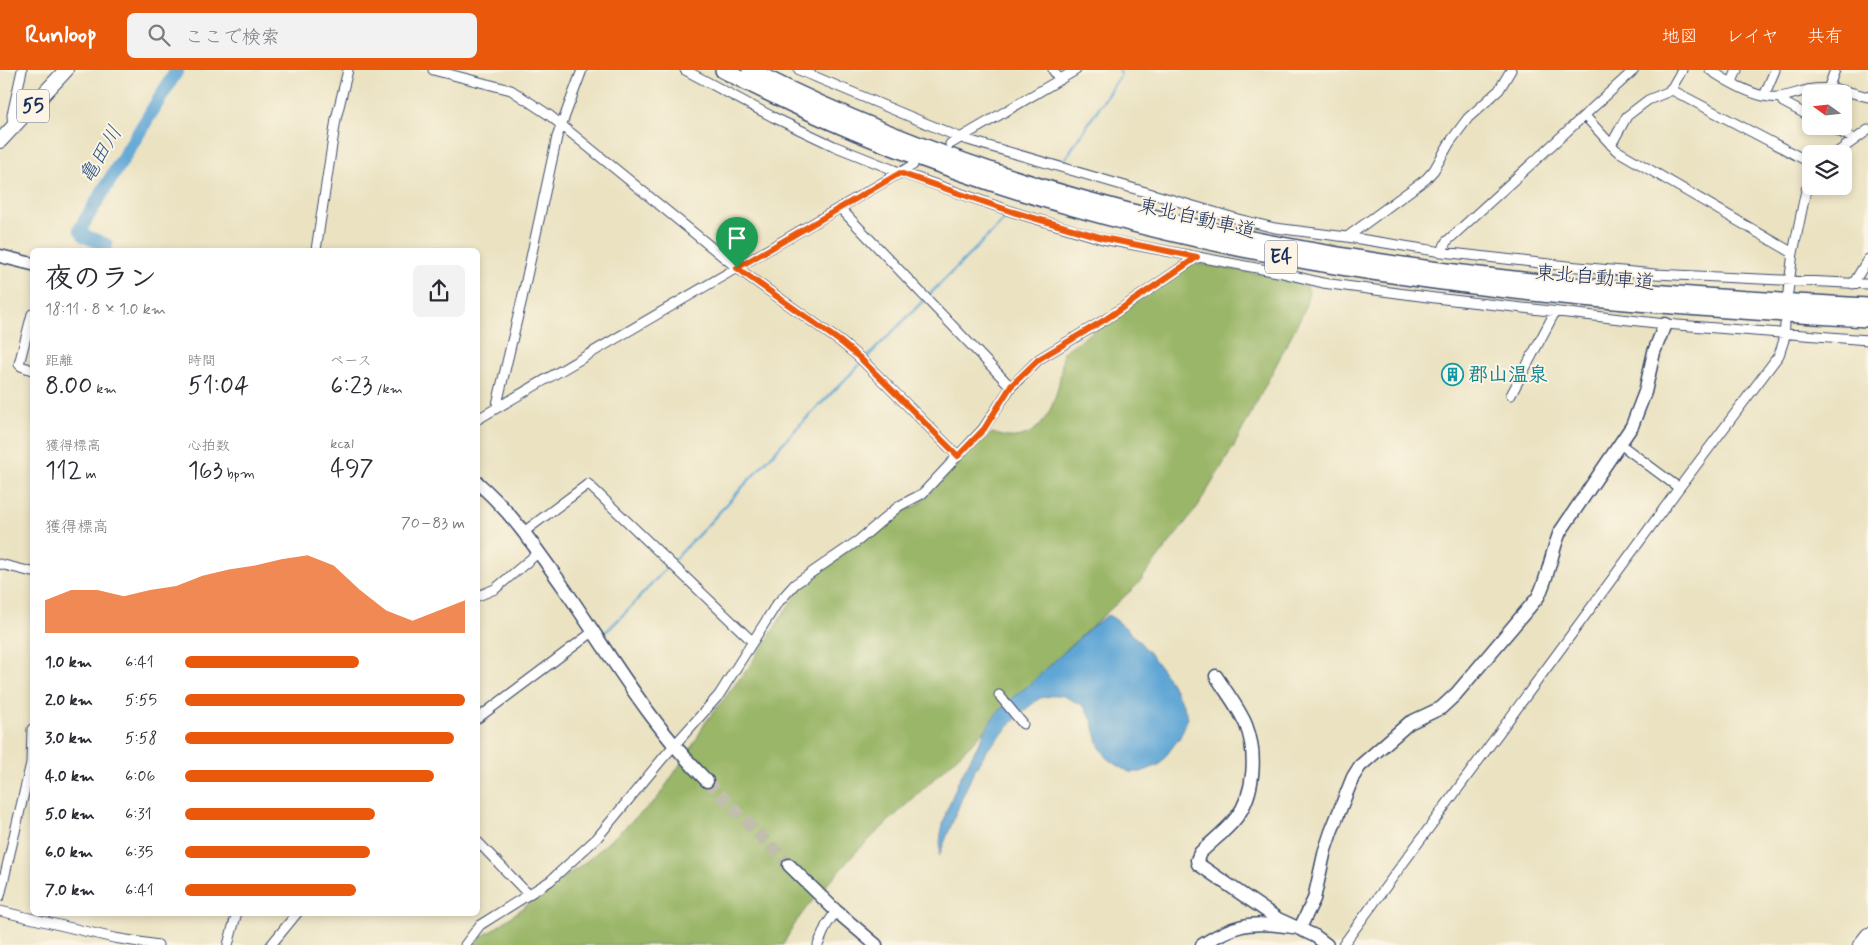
<!DOCTYPE html>
<html lang="ja">
<meta charset="utf-8">
<style>
:root{--surface:#fff;--page:#f2f2f3;--text:#2b2b33;--muted:#7c7c81;--accent:#ea580c}
body{margin:0;font-family:Mynerve,"Klee One",sans-serif;background:var(--page);color:var(--text);height:100vh;display:flex;flex-direction:column;font-size:19px;white-space:nowrap}
*{box-sizing:border-box;margin:0}
p{font-size:16px;color:var(--muted)}
.icon{flex:none;width:28px;height:28px;fill:none;stroke:currentColor;stroke-width:2;stroke-linecap:round;stroke-linejoin:round}
.map{position:relative;flex:1;overflow:hidden}
.side{position:absolute;left:30px;top:178px;width:450px;height:668px;display:flex;flex-direction:column;background:var(--surface);border-radius:8px;box-shadow:0 2px 8px #0003}
.side>*{flex:none}
.needle{width:32px;rotate:285deg}
.tools{position:absolute;left:1802px;top:15px;display:grid;gap:10px}
.tools a{display:grid;place-items:center;width:50px;height:50px;border-radius:8px;background:var(--surface);box-shadow:0 2px 8px #0003;font-size:25px}
.pin{position:absolute;display:grid;place-items:center;width:42px;height:42px;color:#fff;margin:-51px -21px;border-radius:50% 50% 50% 0;rotate:-45deg;box-shadow:0 0 5px #0007}
.pin .icon{rotate:45deg}
.round{display:grid;place-items:center;flex:none;width:52px;height:52px;border-radius:8px;background:var(--page)}
.head{display:flex;align-items:center;justify-content:space-between;height:85px;padding:0 15px}
h1{font-size:28px;font-weight:600;line-height:38px}
.stats{display:grid;grid-template-columns:repeat(3,1fr);gap:8px;height:85px;padding:5px 15px}
.stats div{display:grid;align-content:center}
.stats b{font-size:25px;font-weight:600}
.stats small{font-size:14px;font-weight:400}
.stats p{font-size:14px}
.chart{height:140px;padding:10px 15px}
.chart p{display:flex;justify-content:space-between}
.chart svg{width:100%;height:90px;margin-top:5px;fill:var(--accent);opacity:.7}
ul{padding:0 15px;list-style:none;font-size:16px}
li{display:grid;grid-template-columns:80px 60px 1fr;align-items:center;height:38px}
li i{height:12px;border-radius:6px;background:var(--accent)}
header{display:flex;align-items:center;gap:30px;box-sizing:border-box;height:70px;padding:0 25px;background:var(--accent);color:#fff}
header strong{font-size:24px}
nav{display:flex;gap:28px;margin-inline-start:auto;font-size:18px}
.search{width:350px;height:45px;background:var(--page);display:flex;align-items:center;gap:12px;box-sizing:border-box;padding:0 18px;border-radius:8px;color:var(--muted);font-size:19px}
.map>svg:first-child{display:block}
</style>
<header>
<strong>Runloop</strong>
<div class="search"><svg class="icon" aria-label="search" viewBox="0 0 24 24"><circle cx="10" cy="10" r="6"/><path d="M15 15l6 6"/></svg>ここで検索</div>
<nav><a>地図</a><a>レイヤ</a><a>共有</a></nav>
</header>
<div class="map">
<svg width="1868" height="875" viewBox="0 0 1868 875">
<rect width="100%" height="100%" fill="#fcf5e5"/>
<filter id="ink" filterUnits="userSpaceOnUse"><feTurbulence type="fractalNoise" baseFrequency=".02" numOctaves="2"/><feDisplacementMap in="SourceGraphic" scale="10" xChannelSelector="R" yChannelSelector="G"/><feConvolveMatrix kernelMatrix="1 2 1 2 8 2 1 2 1" color-interpolation-filters="sRGB"/></filter>
<filter id="wash" filterUnits="userSpaceOnUse"><feTurbulence type="fractalNoise" baseFrequency=".0096" numOctaves="4" result="noise"/><feDisplacementMap in="SourceGraphic" scale="20" xChannelSelector="R" yChannelSelector="G"/><feGaussianBlur stdDeviation="1.12" result="paint"/><feColorMatrix in="noise" values="0 0 0 0 0 0 0 0 0 0 0 0 0 0 0 0 0 1.4 0 .05"/><feComposite in="paint" operator="in"/></filter>
<g filter="url(#wash)">
<rect width="100%" height="100%" fill="#eae2c1"/>
<path fill="#9ab668" stroke="#5a7263" d="M1193,193L1280,207L1307,216L1309,222L1304,241L1234,376L1198,436L1137,515L1068,578L971,674L856,782L807,837L793,856L783,875H473L479,868L493,860L588,790L657,729L695,672L705,653L749,597L802,515L887,450L919,434L975,377L992,363C999,365 1008,368 1015,367C1053,364 1061,312 1063,282Z"/>
<path fill="#5ea6d5" stroke="#3c6a9a" d="M1108,545C1137,561 1178,616 1188,648L1180,667L1159,695L1141,702H1129L1109,690L1099,676L1092,650L1084,636L1064,626L1057,625L1040,628L1021,643L988,679L975,699L964,723L939,786L941,764L946,742L959,710L993,647L1013,627L1029,615L1089,559Z"/>
<g fill="none" stroke-linecap="round" stroke-linejoin="round">
<path stroke="#5ea6d5" stroke-width="2.5" d="M1065,89L1121,4L1119,0
M928,226L1006,148
M673,491L703,460L793,362L924,230
M599,565L608,560L625,543L669,495"/>
<path stroke="#5ea6d5" stroke-width="14" d="M105,180L106,175L85,166L80,159L177,0"/>
</g>
</g>
<g filter="url(#ink)">
<g fill="none" stroke-linecap="round" stroke-linejoin="round">
<path stroke="#c1bead" stroke-width="9" stroke-dasharray="9 4.5" stroke-linecap="butt" d="M1326,203L1335,174"/>
<path stroke="#c1bead" stroke-width="12" stroke-dasharray="12 6" stroke-linecap="butt" d="M707,711L789,795"/>
<defs>
<path id="street" d="M433,0L511,20L549,45L737,198L841,272L860,288L958,386
M685,0L773,47L834,76L894,100L1013,142L1103,169L1278,202L1323,213L1435,228L1665,254L1868,270
M799,0L961,68L1238,149L1275,158L1347,167L1442,182L1567,196L1655,204L1868,214
M1053,0L1060,10
M1710,0C1725,10 1751,25 1769,27C1782,29 1795,23 1807,20C1830,16 1847,21 1868,27
M1732,12L1737,0
M1670,19L1811,93
M1828,19L1835,0
M1764,26L1775,0
M1780,27L1783,32L1811,47
M1585,46L1616,80L1793,183
M1829,56L1854,69
M13,58L12,45L22,0
M950,74L1076,0
M1611,75L1627,46L1648,30L1670,21L1682,0
M1835,84L1868,60
M841,139L1011,317
M1347,167L1426,109L1434,100L1450,72L1468,48L1499,20L1511,0
M316,180L336,49L348,0
M1442,182L1446,172L1634,0
M1853,214L1868,189
M1788,222L1793,183L1806,120L1811,109
M32,244L19,294L21,296L32,300
M1511,325L1555,242
M497,336L498,330L522,229L557,67L582,0
M478,349L913,95
M1620,374L1679,418
M525,461L588,414L752,571
M0,494L32,502
M478,526L495,519L539,482
M999,625L1023,654
M478,648L594,561
M478,772L528,824
M0,826L31,693L32,659
M0,841L114,868L158,875
M228,875L237,842
M271,875L298,842
M465,875L480,855L550,811L597,768L663,688L719,625L776,535L795,514L859,470L899,436L922,424L983,359L1011,317L1039,289L1106,249L1197,187
M818,875L826,856L836,841
M1343,875L1679,418L1779,285L1784,270L1785,254"/>
<path id="secondary" d="M0,186L32,194
M478,413C512,443 536,478 562,515C609,583 649,653 707,711
M1216,606C1226,622 1239,638 1246,655C1257,683 1255,724 1236,748C1226,761 1211,772 1200,783L1197,790L1198,794L1278,849L1315,866L1327,875
M789,795L836,841L876,875
M1202,875C1240,850 1256,852 1300,858L1314,829L1325,780L1331,762L1353,707L1360,696L1409,653L1441,638L1456,624L1538,527C1549,506 1551,483 1560,462L1632,356L1645,322L1654,282L1665,254"/>
<path id="primary" d="M0,71L66,0
M1860,875L1868,865"/>
<path id="highway" d="M723,0C1078,187 1473,227 1868,249
M750,0C857,54 969,97 1084,129C1338,201 1605,222 1868,236"/>
</defs>
<use href="#street" stroke="#3a4a6d" stroke-width="11"/>
<use href="#secondary" stroke="#3a4a6d" stroke-width="15"/>
<use href="#primary" stroke="#3a4a6d" stroke-width="16"/>
<use href="#highway" stroke="#3a4a6d" stroke-width="18"/>
<use href="#street" stroke="#fff" stroke-width="9"/>
<use href="#secondary" stroke="#fff" stroke-width="12"/>
<use href="#primary" stroke="#fff" stroke-width="14"/>
<use href="#highway" stroke="#fff" stroke-width="15"/>
</g>
</g>
<g fill="none" stroke-linecap="round" stroke-linejoin="round" filter="url(#ink)">
<defs>
<path id="route" d="M900,103L1013,142L1103,168L1197,187L1106,249L1039,289L1011,316L984,359L958,386L860,288L841,272L737,198Z"/>
</defs>
<use href="#route" stroke="#fff" stroke-width="10"/>
<use href="#route" stroke="#ea580c" stroke-width="6"/>
</g>
<defs>
<symbol id="building-ring" viewBox="-11 -11 22 22"><circle r="9.5" fill="#fcf5e5" stroke="#0f9aa8" stroke-width="1.5"/><path d="M-4-6H4V6H1V3H-1V6H-4ZM-2.5-4.3h1.7v1.8h-1.7ZM.8-4.3h1.7v1.8H.8ZM-2.5-1h1.7V.8h-1.7ZM.8-1h1.7V.8H.8Z" fill="#0f9aa8"/></symbol>
</defs>
<g fill-rule="evenodd">
<use href="#building-ring" x="1440" y="292" width="25" height="25"/>
</g>
<g text-anchor="middle" dominant-baseline="central" stroke-width="4" stroke-linejoin="round" paint-order="stroke">
<g fill="#fcf5e5" stroke="#5e6a86" stroke-width="1">
<rect x="17" y="19.5" width="32" height="33" rx="4"/>
<rect x="1265" y="170.5" width="32" height="33" rx="4"/>
</g>
<g font-size="19" font-weight="bold" fill="#1b2f5e">
<text x="33" y="36">55</text>
<text x="1281" y="187">E4</text>
</g>
<g font-size="20" fill="#1b2f5e" stroke="#fcf5e5">
<text transform="translate(1197 149) rotate(13)">東北自動車道</text>
<text transform="translate(1595 208) rotate(5)">東北自動車道</text>
</g>
<g font-size="20" font-weight="bold" fill="#0d838f" stroke="#fcf5e5" text-anchor="start">
<text x="1468" y="305">郡山温泉</text>
</g>
<g font-size="21" font-style="italic" fill="#325988" stroke="#fcf5e5">
<text transform="translate(101 85) rotate(-59)">亀田川</text>
</g>
</g>
</svg>
<div class="tools">
<a><svg class="needle" viewBox="-14 -14 28 28"><path d="M0-13l5 13h-10z" fill="#e53935"/><path d="M0 13l5-13h-10z" fill="#7c7c81"/></svg></a>
<a><svg class="icon" aria-label="layers" viewBox="0 0 24 24"><path d="M12 4l9 5-9 5-9-5zM3 14l9 5 9-5"/></svg></a>
</div>
<div class="pin" style="left:737px;top:198px;background:#1e9e55"><svg class="icon" aria-label="arrive" viewBox="0 0 24 24"><path d="M6 21V4h12l-3 4 3 4H6"/></svg></div>
<section class="side">
<div class="head"><div><h1>夜のラン</h1><p>18:11 · 8 × 1.0 km</p></div><a class="round"><svg class="icon" aria-label="share" viewBox="0 0 24 24"><path d="M12 15V3M7 8l5-5 5 5M5 13v7h14v-7"/></svg></a></div>
<div class="stats">
<div><p>距離</p><b>8.00<small> km</small></b></div>
<div><p>時間</p><b>51:04</b></div>
<div><p>ペース</p><b>6:23<small> /km</small></b></div>
</div>
<div class="stats">
<div><p>獲得標高</p><b>112<small> m</small></b></div>
<div><p>心拍数</p><b>163<small> bpm</small></b></div>
<div><p>kcal</p><b>497</b></div>
</div>
<div class="chart"><p><span>獲得標高</span>70–83 m</p>
<svg viewBox="0 0 160 44" preserveAspectRatio="none"><path d="M0 44V28L10 23L20 23L30 26L40 23L50 21L60 16L70 13L80 11L90 8L100 6L110 11L120 23L130 33L140 38L150 33L160 28V44z"/></svg>
</div>
<ul>
<li><b>1.0 km</b>6:41<i style="width:62%"></i></li>
<li><b>2.0 km</b>5:55<i style="width:100%"></i></li>
<li><b>3.0 km</b>5:58<i style="width:96%"></i></li>
<li><b>4.0 km</b>6:06<i style="width:89%"></i></li>
<li><b>5.0 km</b>6:31<i style="width:68%"></i></li>
<li><b>6.0 km</b>6:35<i style="width:66%"></i></li>
<li><b>7.0 km</b>6:41<i style="width:61%"></i></li>
</ul>
</section>
</div>
